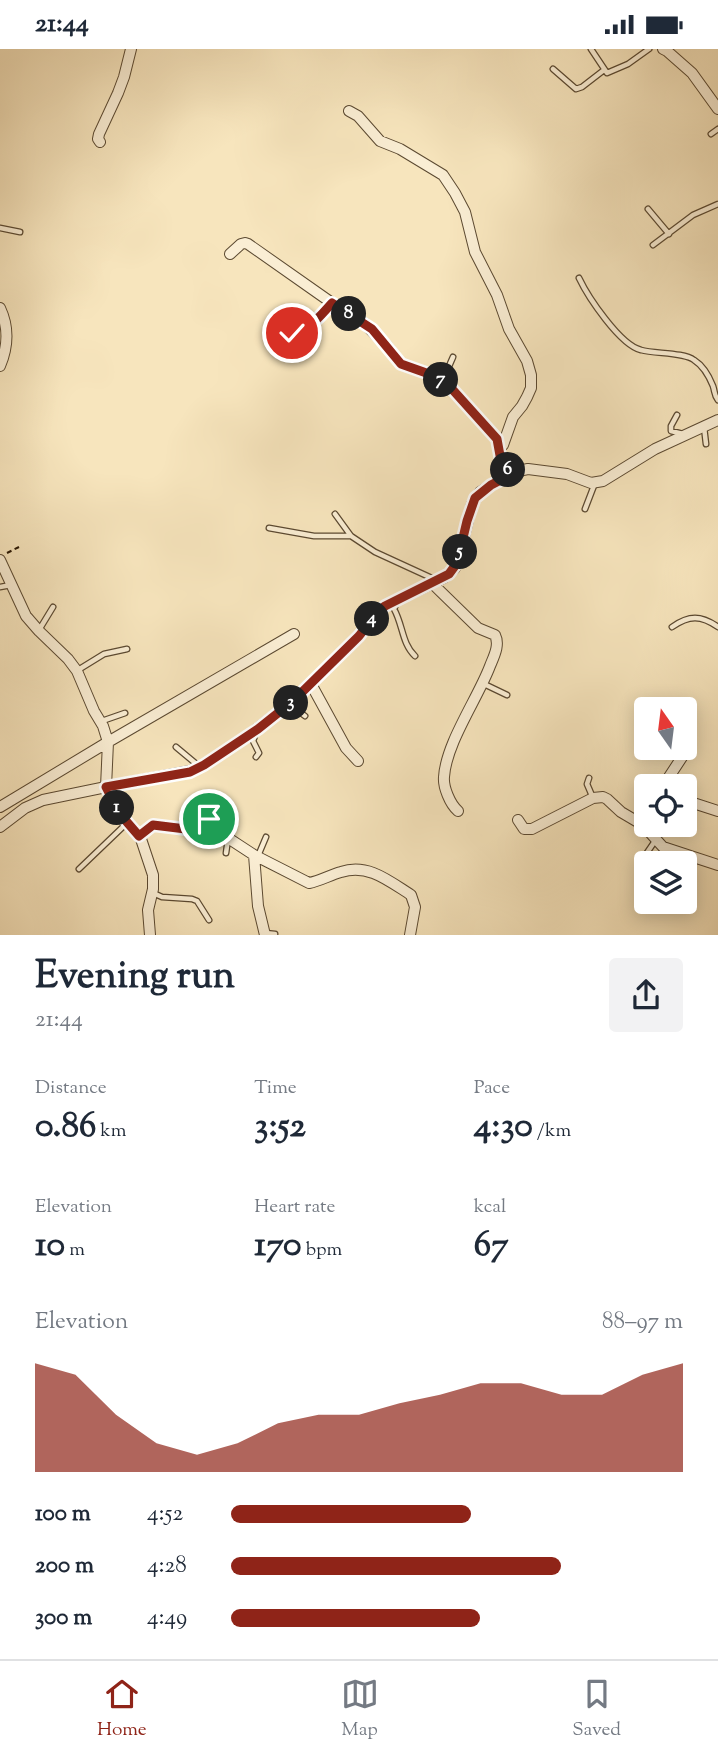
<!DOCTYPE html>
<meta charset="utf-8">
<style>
:root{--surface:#fff;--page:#f2f2f3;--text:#1f2937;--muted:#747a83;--line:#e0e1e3;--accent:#8f2418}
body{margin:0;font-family:"Sorts Mill Goudy",serif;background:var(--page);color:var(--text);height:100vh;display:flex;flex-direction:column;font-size:26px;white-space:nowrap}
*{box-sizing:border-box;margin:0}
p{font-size:23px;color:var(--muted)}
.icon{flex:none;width:38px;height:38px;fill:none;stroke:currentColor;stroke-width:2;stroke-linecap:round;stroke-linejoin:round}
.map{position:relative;height:886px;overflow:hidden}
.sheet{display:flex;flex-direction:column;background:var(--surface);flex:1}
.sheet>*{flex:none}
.needle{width:46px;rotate:346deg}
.tools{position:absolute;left:634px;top:648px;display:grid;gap:14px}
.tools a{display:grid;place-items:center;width:63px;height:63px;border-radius:7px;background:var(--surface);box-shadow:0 4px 18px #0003;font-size:35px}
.pin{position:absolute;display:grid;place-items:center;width:60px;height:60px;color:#fff;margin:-30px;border:4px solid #fff;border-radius:50%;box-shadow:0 2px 7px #0007}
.km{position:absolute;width:35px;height:35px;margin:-18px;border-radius:50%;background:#222;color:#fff;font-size:19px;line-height:35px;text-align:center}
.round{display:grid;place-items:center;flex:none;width:74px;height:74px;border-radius:7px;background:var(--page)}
.summary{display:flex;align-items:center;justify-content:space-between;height:119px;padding:0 35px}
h1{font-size:38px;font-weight:700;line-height:52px}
.stats{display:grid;grid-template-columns:repeat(3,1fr);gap:10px;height:119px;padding:7px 35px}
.stats div{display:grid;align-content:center}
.stats b{font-size:35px;font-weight:700}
.stats small{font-size:19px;font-weight:400}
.stats p{font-size:19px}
.chart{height:196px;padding:14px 35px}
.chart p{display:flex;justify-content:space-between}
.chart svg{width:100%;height:126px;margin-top:7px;fill:var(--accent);opacity:.7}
ul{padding:0 35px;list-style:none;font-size:23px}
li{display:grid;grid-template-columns:112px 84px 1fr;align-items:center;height:52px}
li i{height:18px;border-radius:9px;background:var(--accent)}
.status{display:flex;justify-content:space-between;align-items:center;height:49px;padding:0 35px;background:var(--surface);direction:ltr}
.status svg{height:19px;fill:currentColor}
.tabs{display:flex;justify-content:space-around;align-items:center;height:98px;border-top:2px solid var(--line);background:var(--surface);font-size:19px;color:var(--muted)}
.tabs a{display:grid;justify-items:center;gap:4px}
.tabs .on{color:var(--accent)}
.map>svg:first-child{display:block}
</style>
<div class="status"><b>21:44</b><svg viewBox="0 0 49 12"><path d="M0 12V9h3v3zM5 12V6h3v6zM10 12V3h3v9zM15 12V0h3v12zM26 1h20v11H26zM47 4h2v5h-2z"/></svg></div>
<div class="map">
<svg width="718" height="886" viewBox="0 0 718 886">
<rect width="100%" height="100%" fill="#f7e5bd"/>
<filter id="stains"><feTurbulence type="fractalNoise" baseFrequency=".00286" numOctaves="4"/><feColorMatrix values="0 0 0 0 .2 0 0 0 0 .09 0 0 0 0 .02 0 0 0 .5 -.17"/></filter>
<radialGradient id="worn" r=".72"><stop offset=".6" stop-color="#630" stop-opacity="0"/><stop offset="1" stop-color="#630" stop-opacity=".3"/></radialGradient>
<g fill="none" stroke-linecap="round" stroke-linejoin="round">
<defs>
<path id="lane" d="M591,0L607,24L628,15L649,0
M553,20L576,40L582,38L604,21
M711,85L718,80
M648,160L669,185
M0,179L20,183
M653,196L693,166L718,155
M579,229C588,248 620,296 641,301C655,305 683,303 694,311C702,316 709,327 713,337C715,343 714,346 718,351
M287,283C307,286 319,268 331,255
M443,331L453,308
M677,366L671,377V382L683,385
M704,378L706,395
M585,460L595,434
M335,465L351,487L375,503L436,531
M269,479L314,487H351
M0,538L11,536
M397,553L394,560C403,576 402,595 415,607
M672,578C689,566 701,566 718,578
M39,581L53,558
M78,621L104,605L127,600
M484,635L507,646
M293,653V658L305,667
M102,672L125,664
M256,684L253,692L259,704L256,708
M176,698L200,718
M589,729L587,735L593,749
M202,781L209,770L218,762
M226,804L228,790
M258,807L266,788
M642,811L655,792
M79,820L127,774
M153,844L162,848L192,850L197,852L209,871
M265,884L275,885"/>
<path id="street" d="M663,0L667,2L692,24L718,60
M349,62L358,67L380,92L400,100L443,126L455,144L465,163L475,203L497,246L509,280L527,312L531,326V339L527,348L522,357L513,368L503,396L499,399
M100,93L98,90L99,85L118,44L124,28L131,0
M230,205L241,195L245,194L248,195L332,254L364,274L387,297L401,315L432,326L442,332L452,340L497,390L501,412L505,420L517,422
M0,259C9,278 8,298 0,317
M0,511L26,567L39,582L68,610L77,622L94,662L103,677L108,693L106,738L120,765L141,790L153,826V840L148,861L150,886
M440,530L434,536L440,542L478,579L495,586C500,596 494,607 490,617C478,649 446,694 444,728C443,738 450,755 458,762
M311,635L346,699L358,712
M666,737L667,731L688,699L684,686
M684,751L718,762
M0,758L108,693L294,585
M518,771L524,780H532L593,749L603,748L607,750L621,763L643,776L663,798L718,816
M0,778L25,759L43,751L106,738L190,722L204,716L249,686L293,652L359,587L377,564L385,557L445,528L455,519L459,508L472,455L480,443L491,436L518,422L528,420L567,425L591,434L603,432L655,400L718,371
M139,787L153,776L210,783L228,789L254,806L309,834C320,832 330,826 341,823C368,814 389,832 411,846L415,858L410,886
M254,806L258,857L265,886"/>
</defs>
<use href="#lane" stroke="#5b4931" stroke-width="7"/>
<use href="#street" stroke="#5b4931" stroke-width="12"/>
<path stroke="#271502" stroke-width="2" stroke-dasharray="5 3.5" stroke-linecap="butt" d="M7,504L19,498"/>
<use href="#lane" stroke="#faeed4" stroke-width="4.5"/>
<use href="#street" stroke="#faeed4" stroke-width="10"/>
</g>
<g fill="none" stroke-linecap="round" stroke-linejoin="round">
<defs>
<path id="route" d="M209,770L202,782L153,776L139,787L120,765L106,738L190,723L204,716L258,680L293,652L359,587L377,564L385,557L449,525L457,514L467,472L475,449L491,436L518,422L505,420L501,412L497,390L452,340L442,332L432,326L401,315L372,280L332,254C320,267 310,281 292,284"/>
</defs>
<use href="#route" stroke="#fff" stroke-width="14"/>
<use href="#route" stroke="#8f2418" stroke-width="9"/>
</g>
<rect width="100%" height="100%" filter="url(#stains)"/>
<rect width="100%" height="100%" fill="url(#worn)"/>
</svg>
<div class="tools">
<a><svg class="needle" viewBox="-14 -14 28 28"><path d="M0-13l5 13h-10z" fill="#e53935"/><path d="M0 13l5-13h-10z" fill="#747a83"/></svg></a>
<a><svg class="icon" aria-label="locate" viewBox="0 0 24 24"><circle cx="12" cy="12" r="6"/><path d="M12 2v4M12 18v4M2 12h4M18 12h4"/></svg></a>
<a><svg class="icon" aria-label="layers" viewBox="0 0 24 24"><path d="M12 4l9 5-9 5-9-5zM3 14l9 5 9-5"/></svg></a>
</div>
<div class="pin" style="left:209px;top:770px;background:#1e9e55"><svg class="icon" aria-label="arrive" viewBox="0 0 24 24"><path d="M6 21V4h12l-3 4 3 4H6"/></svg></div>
<div class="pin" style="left:292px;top:284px;background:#d93025"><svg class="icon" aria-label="check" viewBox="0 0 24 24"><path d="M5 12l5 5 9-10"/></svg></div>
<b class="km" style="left:117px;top:759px">1</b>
<b class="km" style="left:291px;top:654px">3</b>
<b class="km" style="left:372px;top:570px">4</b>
<b class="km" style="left:460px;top:503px">5</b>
<b class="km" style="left:508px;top:421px">6</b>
<b class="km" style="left:441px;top:331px">7</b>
<b class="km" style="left:349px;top:265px">8</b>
</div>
<section class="sheet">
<div class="summary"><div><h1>Evening run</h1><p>21:44</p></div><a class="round"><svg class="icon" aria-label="share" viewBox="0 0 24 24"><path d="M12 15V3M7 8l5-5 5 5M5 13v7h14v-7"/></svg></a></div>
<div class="stats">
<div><p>Distance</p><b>0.86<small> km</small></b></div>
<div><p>Time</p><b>3:52</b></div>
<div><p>Pace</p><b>4:30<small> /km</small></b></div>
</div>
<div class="stats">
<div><p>Elevation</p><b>10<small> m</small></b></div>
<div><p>Heart rate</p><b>170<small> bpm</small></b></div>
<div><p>kcal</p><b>67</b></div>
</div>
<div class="chart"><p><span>Elevation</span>88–97 m</p>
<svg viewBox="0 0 160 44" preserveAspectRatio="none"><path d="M0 44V6L10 10L20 24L30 34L40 38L50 34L60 27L70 24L80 24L90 20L100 17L110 13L120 13L130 17L140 17L150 10L160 6V44z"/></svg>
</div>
<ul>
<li><b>100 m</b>4:52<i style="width:53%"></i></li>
<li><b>200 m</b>4:28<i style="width:73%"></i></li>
<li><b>300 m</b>4:49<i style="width:55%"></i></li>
</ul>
</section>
<nav class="tabs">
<a class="on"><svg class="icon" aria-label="home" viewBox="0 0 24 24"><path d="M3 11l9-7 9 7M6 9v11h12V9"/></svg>Home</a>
<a><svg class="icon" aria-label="map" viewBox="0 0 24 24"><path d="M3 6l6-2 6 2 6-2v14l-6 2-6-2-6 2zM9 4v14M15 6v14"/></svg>Map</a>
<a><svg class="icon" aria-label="saved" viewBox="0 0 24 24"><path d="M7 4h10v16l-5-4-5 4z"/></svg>Saved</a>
</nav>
